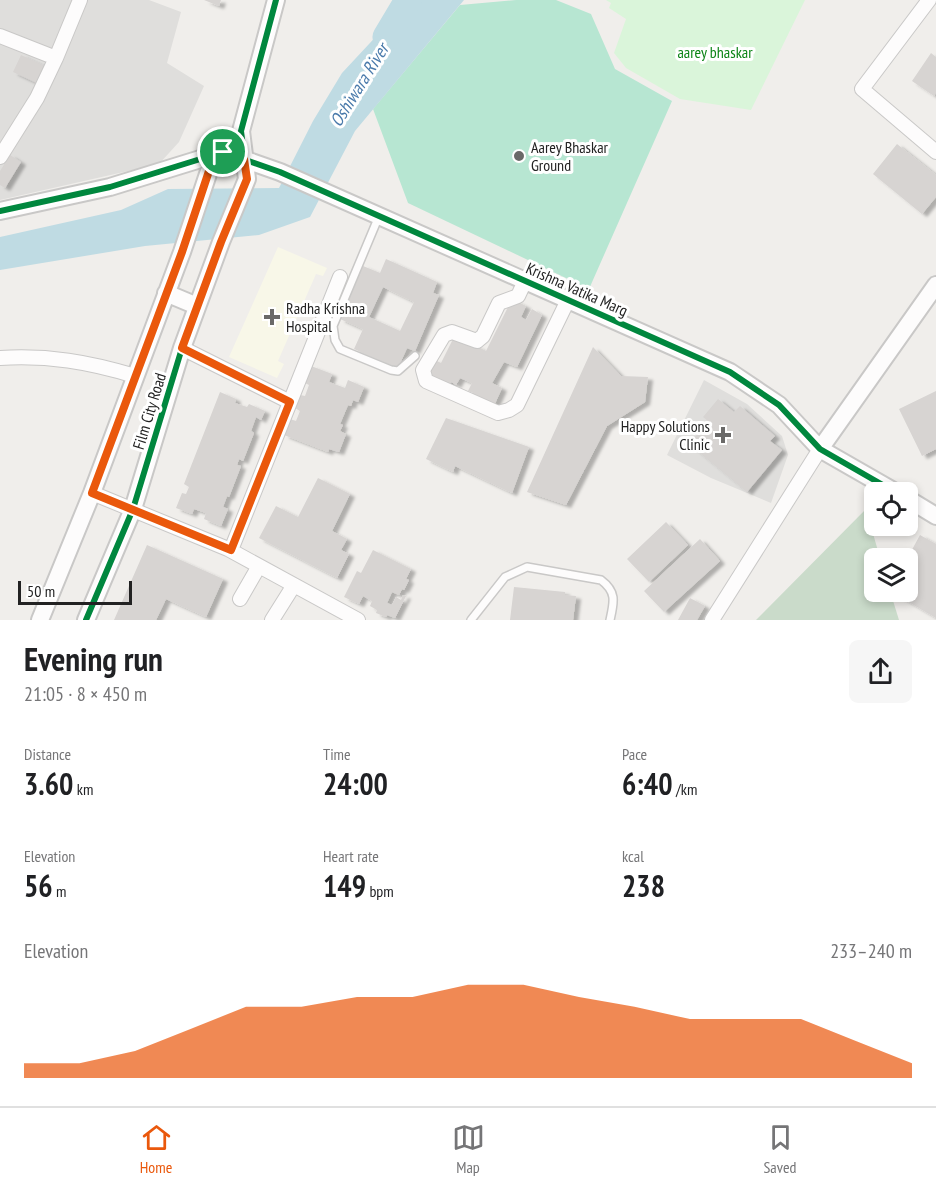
<!DOCTYPE html>
<meta charset="utf-8">
<style>
:root{--surface:#fff;--page:#f6f6f6;--text:#202124;--muted:#757577;--line:#e0e0e0;--accent:#ea580c}
body{margin:0;font-family:"PT Sans Narrow",sans-serif;background:var(--page);color:var(--text);height:100vh;display:flex;flex-direction:column;font-size:22px;white-space:nowrap}
*{box-sizing:border-box;margin:0}
p{font-size:20px;color:var(--muted)}
.icon{flex:none;width:33px;height:33px;fill:none;stroke:currentColor;stroke-width:2;stroke-linecap:round;stroke-linejoin:round}
.map{position:relative;height:620px;overflow:hidden}
.side{display:flex;flex-direction:column;background:var(--surface);flex:1}
.side>*{flex:none}
.buttons{position:absolute;left:864px;top:482px;display:grid;gap:12px}
.buttons a{display:grid;place-items:center;width:54px;height:54px;border-radius:9px;background:var(--surface);box-shadow:0 3px 9px #0003;font-size:30px}
.scale{position:absolute;left:18px;bottom:15px;width:114px;box-sizing:border-box;padding-left:6px;border:3px solid #222;border-top:0;font-size:16px;line-height:21px;white-space:nowrap;color:#222;-webkit-text-stroke:4px #fff;paint-order:stroke}
.pin{position:absolute;display:grid;place-items:center;width:51px;height:51px;color:#fff;margin:-26px;border:3px solid #fff;border-radius:50%;box-shadow:0 2px 6px #0007}
.round{display:grid;place-items:center;flex:none;width:63px;height:63px;border-radius:9px;background:var(--page)}
.overview{display:flex;align-items:center;justify-content:space-between;height:102px;padding:0 24px}
h1{font-size:33px;font-weight:800;line-height:45px}
.figures{display:grid;grid-template-columns:repeat(3,1fr);gap:9px;height:102px;padding:6px 24px}
.figures div{display:grid;align-content:center}
.figures b{font-size:30px;font-weight:800}
.figures small{font-size:16px;font-weight:400}
.figures p{font-size:16px}
.chart{height:168px;padding:12px 24px}
.chart p{display:flex;justify-content:space-between}
.chart svg{width:100%;height:108px;margin-top:6px;fill:var(--accent);opacity:.7}
.menu{display:flex;justify-content:space-around;align-items:center;height:84px;border-top:2px solid var(--line);background:var(--surface);font-size:16px;color:var(--muted)}
.menu a{display:grid;justify-items:center;gap:3px}
.menu .on{color:var(--accent)}
.map>svg:first-child{display:block}
</style>
<div class="map">
<svg width="936" height="620" viewBox="0 0 936 620">
<defs>
<filter id="shadow"><feDropShadow dx="5" dy="3" stdDeviation="1.5" flood-color="#0004"/></filter>
</defs>
<rect width="100%" height="100%" fill="#f0eeeb"/>
<path fill="#dfdedc" d="M0,0H149L181,12L167,63L204,86L179,142L159,164L0,200Z
M704,380L747,404L782,436L788,455L771,503L711,478L667,455Z"/>
<path fill="#f8f7e8" d="M278,247L327,268L323,276L316,274L278,361L284,364L277,378L229,357Z"/>
<path fill="#cadbca" d="M866,509L880,558H874V591H890L899,620H756Z"/>
<path fill="#daf5da" d="M606,0H805L751,110L680,99L626,68L614,53L626,19L609,8L611,3Z"/>
<path fill="#b7e6d2" d="M516,0H556L591,14L615,69L672,101L589,289L408,203L373,109L460,5Z"/>
<path fill="#bfdbe3" d="M410,0H464L355,131L310,217L259,235L145,246L0,270V237L121,210L168,189L279,188L313,121L342,73Z"/>
<g fill="none" stroke-linecap="round" stroke-linejoin="round">
<path stroke="#bfdbe3" stroke-width="27" d="M386,37L408,0"/>
</g>
<path fill="#d7d4d2" fill-rule="evenodd" filter="url(#shadow)" d="M204,0H221L219,6Z
M931,53L936,57V93L934,96L912,81Z
M21,55L47,67L39,84L13,72Z
M897,144L936,175V197L922,214L873,174Z
M10,155L21,162L5,188L0,185V171Z
M386,259L437,282L433,293L439,295L415,351L407,348L398,368L354,349L363,329L340,319L363,266L380,273ZM383,287L414,302L400,331L369,317Z
M512,299L526,306L521,317L526,320L532,309L542,315L517,367L504,362L492,383L502,388L493,408L471,397L473,393L468,391L472,383L460,378L456,385L451,382L448,388L426,377L435,360L441,363L455,335L486,351Z
M593,347L621,376L648,377L645,402L607,426L566,505L527,492Z
M311,366L332,374L329,382L345,388L348,380L364,387L358,402L353,400L351,406L348,405L340,424L343,425L340,431L346,434L339,452L329,449L328,452L284,435L290,419L296,421L300,411L295,408L300,395L305,396L309,385L305,383Z
M936,391V449L922,456L899,409Z
M220,392L236,399L235,403L247,407L249,404L265,411L261,420L256,417L251,431L254,433L243,461L239,459L237,465L241,466L229,497L227,496L223,507L228,509L221,526L204,519L206,513L194,509L192,514L176,508L182,493L186,494L189,487L184,484Z
M718,399L734,412L740,406L775,436L770,441L782,450L747,492L689,444L708,421L703,417Z
M446,418L529,447L512,493L455,466L453,472L426,459Z
M318,478L350,494L332,531L347,539L341,550L349,554L337,578L259,538L276,506L298,517Z
M666,522L688,545L649,582L627,559Z
M920,535L936,544V618L890,591H908V557Z
M700,539L720,561L664,612L644,591Z
M147,545L223,579L206,617L166,599L156,620H114Z
M373,550L411,569L406,579L409,580L404,590L402,589L399,595L392,592L387,603L392,605L396,597L401,600L403,595L406,596L395,618L387,615L386,617L376,613L377,610L370,606L372,601L363,596L359,604L344,597L357,571L361,573Z
M514,587L565,592V595L576,596L573,620H510Z
M690,598L705,606L697,620H678Z"/>
<g fill="none" stroke-linecap="round" stroke-linejoin="round">
<defs>
<path id="service" d="M379,216L333,326L335,340L340,349L391,370L398,371L415,356
M471,620L505,577L527,567L601,580C617,592 614,602 610,620"/>
<path id="minor" d="M929,0L862,89L936,152
M0,36L56,58
M0,157L37,98L56,58L80,0
M525,281L518,296L499,303L483,336L477,341L452,332L444,335L423,370L426,381L498,413L509,410L517,405L568,300
M182,348L290,402
M0,358C48,355 89,362 135,376
M92,493L228,549L358,620
M231,550L340,277
M240,599L259,566
M272,620L294,585
M712,620L820,449"/>
<path id="tertiary" d="M0,211L110,187L223,152L280,172L730,372L779,405L820,449L895,492
M166,293L197,306
M820,449L936,285
M908,499L936,516
M40,620L92,493L182,252L209,171L225,150
M86,620L133,509L182,348L221,242L247,179L241,131L276,0"/>
</defs>
<use href="#service" stroke="#c9c8c7" stroke-width="10"/>
<use href="#minor" stroke="#c9c8c7" stroke-width="16"/>
<use href="#tertiary" stroke="#c9c8c7" stroke-width="20"/>
<use href="#service" stroke="#fdfcfc" stroke-width="7"/>
<use href="#minor" stroke="#fdfcfc" stroke-width="14"/>
<use href="#tertiary" stroke="#fdfcfc" stroke-width="16"/>
<defs>
<path id="cycleway" d="M0,211L110,187L223,152L280,172L730,372L779,405L820,449L895,492
M86,620L133,509L182,348L221,242L247,179L241,131L276,0"/>
</defs>
<use href="#cycleway" stroke="#fff" stroke-width="10"/>
<use href="#cycleway" stroke="#00873e" stroke-width="6"/>
</g>
<g fill="none" stroke-linecap="round" stroke-linejoin="round">
<defs>
<path id="route" d="M223,152L244,159L247,179L221,242L182,348L290,402L231,550L92,493L182,252L209,171Z"/>
</defs>
<use href="#route" stroke="#fff" stroke-width="12"/>
<use href="#route" stroke="#ea580c" stroke-width="8"/>
</g>
<g fill="#6a6968" stroke="#fff" stroke-width="2">
<circle cx="519" cy="156" r="6"/>
<path d="M269 308h6v6h6v6h-6v6h-6v-6h-6v-6h6z"/>
<path d="M720 426h6v6h6v6h-6v6h-6v-6h-6v-6h6z"/>
</g>
<g text-anchor="middle" dominant-baseline="central" stroke-width="6" stroke-linejoin="round" paint-order="stroke">
<g font-size="16" fill="#0c8416" stroke="#fff">
<text x="715" y="52">aarey bhaskar</text>
</g>
<g font-size="16" fill="#222" stroke="#fff" text-anchor="start">
<text x="531" y="147">Aarey Bhaskar<tspan x="531" dy="18">Ground</tspan></text>
<text x="286" y="308">Radha Krishna<tspan x="286" dy="18">Hospital</tspan></text>
<text x="710" y="426" text-anchor="end">Happy Solutions<tspan x="710" dy="18">Clinic</tspan></text>
</g>
<g font-size="16" fill="#222" stroke="#fff">
<text transform="translate(577 289) rotate(24)">Krishna Vatika Marg</text>
<text transform="translate(149 411) rotate(-73)">Film City Road</text>
</g>
<g font-size="18" font-style="italic" fill="#4a7aab" stroke="#fff">
<text transform="translate(359 85) rotate(-58)">Oshiwara River</text>
</g>
</g>
</svg>
<div class="buttons">
<a><svg class="icon" aria-label="locate" viewBox="0 0 24 24"><circle cx="12" cy="12" r="6"/><path d="M12 2v4M12 18v4M2 12h4M18 12h4"/></svg></a>
<a><svg class="icon" aria-label="layers" viewBox="0 0 24 24"><path d="M12 4l9 5-9 5-9-5zM3 14l9 5 9-5"/></svg></a>
</div>
<div class="scale">50 m</div>
<div class="pin" style="left:223px;top:152px;background:#1e9e55"><svg class="icon" aria-label="arrive" viewBox="0 0 24 24"><path d="M6 21V4h12l-3 4 3 4H6"/></svg></div>
</div>
<section class="side">
<div class="overview"><div><h1>Evening run</h1><p>21:05 · 8 × 450 m</p></div><a class="round"><svg class="icon" aria-label="share" viewBox="0 0 24 24"><path d="M12 15V3M7 8l5-5 5 5M5 13v7h14v-7"/></svg></a></div>
<div class="figures">
<div><p>Distance</p><b>3.60<small> km</small></b></div>
<div><p>Time</p><b>24:00</b></div>
<div><p>Pace</p><b>6:40<small> /km</small></b></div>
</div>
<div class="figures">
<div><p>Elevation</p><b>56<small> m</small></b></div>
<div><p>Heart rate</p><b>149<small> bpm</small></b></div>
<div><p>kcal</p><b>238</b></div>
</div>
<div class="chart"><p><span>Elevation</span>233–240 m</p>
<svg viewBox="0 0 160 44" preserveAspectRatio="none"><path d="M0 44V38L10 38L20 33L30 24L40 15L50 15L60 11L70 11L80 6L90 6L100 11L110 15L120 20L130 20L140 20L150 29L160 38V44z"/></svg>
</div>
</section>
<nav class="menu">
<a class="on"><svg class="icon" aria-label="home" viewBox="0 0 24 24"><path d="M3 11l9-7 9 7M6 9v11h12V9"/></svg>Home</a>
<a><svg class="icon" aria-label="map" viewBox="0 0 24 24"><path d="M3 6l6-2 6 2 6-2v14l-6 2-6-2-6 2zM9 4v14M15 6v14"/></svg>Map</a>
<a><svg class="icon" aria-label="saved" viewBox="0 0 24 24"><path d="M7 4h10v16l-5-4-5 4z"/></svg>Saved</a>
</nav>
